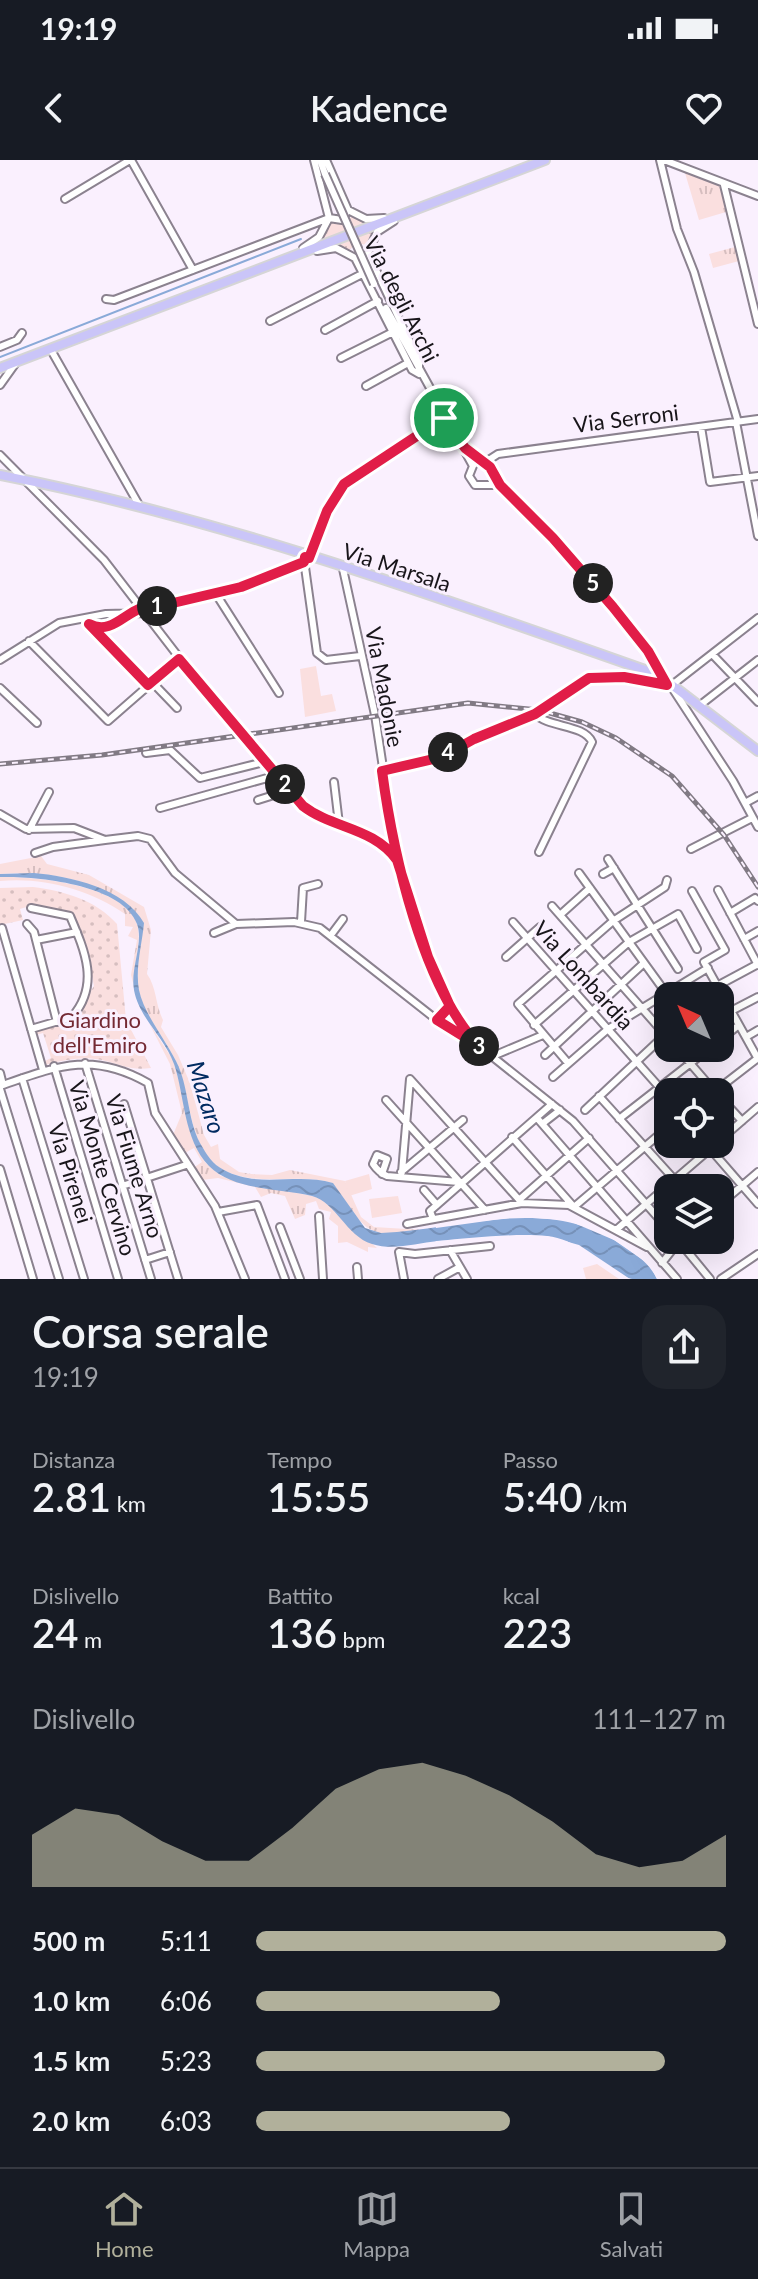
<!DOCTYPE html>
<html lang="it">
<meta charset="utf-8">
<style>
:root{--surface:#171b24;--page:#20242c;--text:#f1f3f6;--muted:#9ea1a6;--line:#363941;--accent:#b1b09b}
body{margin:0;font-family:Lato,sans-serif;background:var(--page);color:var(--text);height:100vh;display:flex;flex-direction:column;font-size:30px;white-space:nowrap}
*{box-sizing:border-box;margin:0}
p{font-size:26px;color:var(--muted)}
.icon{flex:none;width:44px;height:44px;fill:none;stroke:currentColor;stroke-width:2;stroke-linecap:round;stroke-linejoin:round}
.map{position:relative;height:1119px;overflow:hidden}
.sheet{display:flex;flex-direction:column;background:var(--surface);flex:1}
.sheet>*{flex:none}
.needle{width:52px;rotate:316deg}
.fabs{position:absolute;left:654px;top:822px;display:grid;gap:16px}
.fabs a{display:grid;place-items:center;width:80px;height:80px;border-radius:16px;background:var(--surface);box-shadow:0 8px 32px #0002;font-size:40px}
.pin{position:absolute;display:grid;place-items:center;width:68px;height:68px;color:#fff;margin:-34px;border:4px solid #fff;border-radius:50%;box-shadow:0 2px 8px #0007}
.km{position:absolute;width:40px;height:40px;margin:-20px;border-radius:50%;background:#222;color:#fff;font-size:22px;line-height:40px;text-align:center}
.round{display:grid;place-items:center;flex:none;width:84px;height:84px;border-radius:24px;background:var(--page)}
.head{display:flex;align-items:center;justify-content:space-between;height:136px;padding:0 32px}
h1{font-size:44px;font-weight:600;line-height:60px}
.metrics{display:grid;grid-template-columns:repeat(3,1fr);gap:12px;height:136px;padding:8px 32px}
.metrics div{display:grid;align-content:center}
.metrics b{font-size:40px;font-weight:600}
.metrics small{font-size:22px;font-weight:400}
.metrics p{font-size:22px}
.chart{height:224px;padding:16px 32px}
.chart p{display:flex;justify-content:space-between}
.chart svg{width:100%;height:144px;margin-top:8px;fill:var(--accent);opacity:.7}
ul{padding:0 32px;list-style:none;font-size:26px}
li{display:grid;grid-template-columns:128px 96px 1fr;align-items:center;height:60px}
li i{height:20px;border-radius:10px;background:var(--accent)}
.status{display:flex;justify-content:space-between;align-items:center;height:56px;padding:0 40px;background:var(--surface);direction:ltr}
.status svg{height:22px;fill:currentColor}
header{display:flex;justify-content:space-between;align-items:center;height:104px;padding:0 32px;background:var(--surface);font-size:36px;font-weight:600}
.menu{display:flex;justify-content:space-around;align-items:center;height:112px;border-top:2px solid var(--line);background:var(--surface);font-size:22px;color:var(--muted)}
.menu a{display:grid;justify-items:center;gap:4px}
.menu .active{color:var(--accent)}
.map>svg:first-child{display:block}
</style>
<div class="status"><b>19:19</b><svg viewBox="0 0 49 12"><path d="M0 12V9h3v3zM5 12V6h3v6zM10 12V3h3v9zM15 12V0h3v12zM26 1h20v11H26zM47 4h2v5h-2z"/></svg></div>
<header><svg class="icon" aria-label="back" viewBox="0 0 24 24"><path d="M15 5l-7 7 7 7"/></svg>Kadence<svg class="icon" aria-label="heart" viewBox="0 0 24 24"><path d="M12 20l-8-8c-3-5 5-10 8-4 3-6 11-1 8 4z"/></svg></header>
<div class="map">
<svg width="758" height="1119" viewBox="0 0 758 1119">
<defs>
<pattern id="grass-tufts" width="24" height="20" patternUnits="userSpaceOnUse" patternTransform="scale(2)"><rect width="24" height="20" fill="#fadfdf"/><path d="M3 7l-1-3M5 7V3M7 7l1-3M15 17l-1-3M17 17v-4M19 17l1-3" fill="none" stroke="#d6bebf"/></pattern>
<pattern id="park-dots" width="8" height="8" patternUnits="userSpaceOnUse" patternTransform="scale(2)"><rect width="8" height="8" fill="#fadfdf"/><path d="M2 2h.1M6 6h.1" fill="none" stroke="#d6bebf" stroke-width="1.8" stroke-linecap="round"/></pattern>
<pattern id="water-waves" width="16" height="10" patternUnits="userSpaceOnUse" patternTransform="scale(2)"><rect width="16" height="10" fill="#8aaad8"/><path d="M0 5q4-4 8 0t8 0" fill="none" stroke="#7691b9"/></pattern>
</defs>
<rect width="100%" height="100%" fill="#faf0fe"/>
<path fill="url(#grass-tufts)" d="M685,13L720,26L726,52L699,60Z
M353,56L372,61L315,83L330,62L341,64Z
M377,67L366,85L357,83L348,91L329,85Z
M735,87L739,101L713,108L709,94Z
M41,696L47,704L89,715L144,747L151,770L147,814C157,828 155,844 163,860L161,867L178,895L190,923L204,975L211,987L218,984L220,999L239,1012L251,1014L272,1015L290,1010L345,1021L361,1057L374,1067L423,1070C361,1082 365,1065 332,1023C299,1013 264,1026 230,1013C186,996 193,936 176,901C165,880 147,858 140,836C134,815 142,781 140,757C105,720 49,710 0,714V704Z
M0,717C33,716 132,725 138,768C142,794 127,816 138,842L131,815L137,780L128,776L133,767L125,766V754C89,729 43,717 0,721Z
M149,863L173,900L198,989L205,1002L221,1016L321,1038L377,1088L368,1087V1092L347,1082L338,1083V1066L329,1059L331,1052L319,1049L316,1041L306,1044L305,1055L295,1059L285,1036L271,1033L261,1037L255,1027L218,1018L202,1020L193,1008L202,1002L194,988L183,994L173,975L182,953L170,904Z"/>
<path fill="url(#park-dots)" d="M33,727C64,731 96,740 117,764L126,860L151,908C131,911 122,905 102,900C83,896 64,900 46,905L45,901L51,898L43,873L36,875L35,871L72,861L94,826L86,784L73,754C57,749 37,743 20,749L23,760L0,765V728Z"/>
<path fill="#fadfdf" d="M316,506L321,536L332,534L336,551L305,557L300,509Z
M369,1014L372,1029L349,1036L345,1021Z
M398,1036L402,1053L372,1058L369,1039Z
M597,1104L619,1119H586L583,1108Z"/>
<path fill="url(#water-waves)" d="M34,713C69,716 125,728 144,763C142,785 135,808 139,830C144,854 165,879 176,901C189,926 187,958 200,983C207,995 212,1004 224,1010C259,1029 297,1012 333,1023L365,1068L381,1073C462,1069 549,1035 622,1085C637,1095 649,1103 657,1119C649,1119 640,1119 632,1119C607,1114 584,1080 547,1076C516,1073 469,1078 438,1081C416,1083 394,1091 372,1084C346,1076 336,1042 312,1036C279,1028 234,1031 209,1006C183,979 185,936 174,904C165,878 139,858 134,830C130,808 144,783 137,764C123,724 35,716 0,717V714Z"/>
<path fill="#faf0fe" d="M515,1053L568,1056L611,1074L653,1102L661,1119H657L650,1105L614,1080L567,1060L516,1057L436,1068L435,1064Z
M547,1076L579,1085L630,1119H623L577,1089L547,1080L432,1087L436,1081Z"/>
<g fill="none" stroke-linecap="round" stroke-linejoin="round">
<path stroke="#8aaad8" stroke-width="2" d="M0,197L301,79"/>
<defs>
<path id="minor" d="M131,0L193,110
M320,0L325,14
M326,0L348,50L366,59L384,58
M660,0L677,69L694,112L738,262
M664,0L758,36
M724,25L758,164
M65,39L130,0
M394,61L377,72L368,93L419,201V210
M303,88L319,77L329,58L314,0
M317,91L336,88L355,98L412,210L419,214
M106,139L114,140L329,58L342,60L348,50
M386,148L473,306
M270,161L364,113
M325,170L378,141
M0,187L17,180L22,173
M51,190L139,345
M341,198L393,172
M0,225L15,204
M366,226L408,203
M736,262L758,376
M701,267L710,322L758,316
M465,288L490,307L500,325L580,408L648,491L733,621L758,667
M0,295L104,400L198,522L303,646C332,668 373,665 395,697
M484,303L498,294L758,259
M473,306L469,316L475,325H500
M309,398L327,351L344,324L444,258
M304,400L317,493L326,500L360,496
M343,409L375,555L397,700L428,797L453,853L479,886L573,961L668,1069
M216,434L279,533
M133,452L146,445L156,447L241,427L304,402
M89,464L148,525
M90,464L111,466L129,453
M29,481L108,561L179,499
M712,494L758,542
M0,500L59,463L106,454L146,453
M152,522L177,548
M672,525L758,458
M0,528L37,563
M699,546L758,500
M535,554C549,568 584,564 592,582L539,692
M146,593L170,590L200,618L268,601
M382,611L442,597L474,579L535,554L589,518L624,517L668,525
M334,622L339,664
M258,640L290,630
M745,643L758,636
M160,648L278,615
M0,654L26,669L74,668L105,680L138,676L150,679L175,713L236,764L294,762L320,768L437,860
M29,670L49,632
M691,689L752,658
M35,693L53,687L105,680
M608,699L678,809
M579,713L666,833
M603,714L614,708
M718,730L758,805
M692,731L725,790L704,802L758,899
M552,746L668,878
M730,753L755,738L758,741
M560,755L590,728
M301,762L303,728L318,724
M513,762L668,937
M27,764L34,772L57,862
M2,768L43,910
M214,773L236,764
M331,775L343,759
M744,779L758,771
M36,780L77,772
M506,797L540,767
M707,836L717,826L758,804
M450,846L437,860L476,885
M731,851L758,837
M534,865L629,782L678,754L697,789
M31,869L72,857C100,825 85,791 70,756L31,748
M746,877L758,870
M720,880L739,865
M677,888L715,932
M545,895L644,803
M493,896L543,875
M85,903L151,1119
M568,903L518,844L613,761L665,727L667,720
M54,906L118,1119
M0,913L3,925
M553,917L608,869L708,808
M22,918L84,1119
M0,926C57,906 92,891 148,923L155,953L215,1046L245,1119
M0,929L59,1119
M714,932L758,898
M599,936L682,1028
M720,937L742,961
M386,940L485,1050
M124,944L178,1119
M585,950L667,873
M537,958L677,1119
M619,959L710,888
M542,964L560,950
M512,977L574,1047L668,967
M720,980L758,947
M706,984L758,1044
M0,1009L33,1119
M401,1012L463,960
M402,1012L410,919L522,1043
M382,1014L387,999L377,995L373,1004C377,1010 380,1013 387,1016L459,1022
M122,1026L186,1005
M424,1030L437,1045
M731,1035L758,1012
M519,1040L589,978
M218,1052L257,1045L285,1119
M319,1056L323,1119
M433,1059L430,1051L552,944
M407,1064L522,1043L569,1045L647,1087
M280,1067L300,1119
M616,1070L716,984
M678,1080L710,1119
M450,1090L467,1119
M145,1100L170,1092
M662,1103L680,1080
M357,1107L358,1119
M404,1119L399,1092L415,1094L490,1086
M438,1119L460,1107
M721,1119L758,1094"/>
<path id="major" d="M0,208L545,0
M0,315C217,357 436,436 645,510L664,519L758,591"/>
</defs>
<use href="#minor" stroke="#8b828f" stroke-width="10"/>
<use href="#major" stroke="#d5d5d6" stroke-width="12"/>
<use href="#minor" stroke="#fff" stroke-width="6"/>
<use href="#major" stroke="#cac5f8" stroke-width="8"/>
<defs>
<path id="rail" d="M0,604L102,595L468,543L539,550L582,562L616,578L672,616L724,675L758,727"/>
</defs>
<use href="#rail" stroke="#817a84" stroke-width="5"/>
<use href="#rail" stroke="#faf0fe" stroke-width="2" stroke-dasharray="6" stroke-linecap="butt"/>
<defs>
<path id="minor-bridge" d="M325,14L374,124"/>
</defs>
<use href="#minor-bridge" stroke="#8b828f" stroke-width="10" stroke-linecap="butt"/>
<use href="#minor-bridge" stroke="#fff" stroke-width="6"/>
</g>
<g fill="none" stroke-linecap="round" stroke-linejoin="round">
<defs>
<path id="route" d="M444,258L344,324L327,351L309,398L305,397L304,402L241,427L156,447C130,441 116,478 89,464L148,525L179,499L303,646C333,669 373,667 397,700L428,797L450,846L437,860L479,886C422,826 393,693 382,611L442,597L474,579L535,554L589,518L624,517L667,525L648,491L613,447L553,378L500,325L490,307L465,288L444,258"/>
</defs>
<use href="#route" stroke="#fff" stroke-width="16"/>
<use href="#route" stroke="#e11d48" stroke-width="10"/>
</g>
<g text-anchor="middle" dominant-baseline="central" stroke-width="6" stroke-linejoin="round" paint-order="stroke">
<g font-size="22" fill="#18151a" stroke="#faf0fe">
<text transform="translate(402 139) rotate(63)">Via degli Archi</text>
<text transform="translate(626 258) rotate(-7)">Via Serroni</text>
<text transform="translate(397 407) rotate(18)">Via Marsala</text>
<text transform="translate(385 527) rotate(79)">Via Madonie</text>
<text transform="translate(584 815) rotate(48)">Via Lombardia</text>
<text transform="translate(135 1006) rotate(73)">Via Fiume Arno</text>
<text transform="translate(103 1008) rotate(73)">Via Monte Cervino</text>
<text transform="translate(71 1013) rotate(73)">Via Pirenei</text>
</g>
<g font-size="22" fill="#742933" stroke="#faf0fe">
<text x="100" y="859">Giardino<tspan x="100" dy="25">dell'Emiro</tspan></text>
</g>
<g font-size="24" font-style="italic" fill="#012b61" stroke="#faf0fe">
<text transform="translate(207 937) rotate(72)">Mazaro</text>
</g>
</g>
</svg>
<div class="fabs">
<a><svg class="needle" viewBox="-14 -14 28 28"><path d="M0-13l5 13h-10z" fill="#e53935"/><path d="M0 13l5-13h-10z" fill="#9ea1a6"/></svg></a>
<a><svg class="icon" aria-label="locate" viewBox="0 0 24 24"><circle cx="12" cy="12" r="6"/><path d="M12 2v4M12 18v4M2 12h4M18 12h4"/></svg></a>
<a><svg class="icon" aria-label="layers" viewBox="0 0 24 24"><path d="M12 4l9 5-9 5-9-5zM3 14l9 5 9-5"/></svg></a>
</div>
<div class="pin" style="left:444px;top:258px;background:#1e9e55"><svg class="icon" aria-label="arrive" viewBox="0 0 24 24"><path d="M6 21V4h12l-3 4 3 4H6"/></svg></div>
<b class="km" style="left:157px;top:446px">1</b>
<b class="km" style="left:285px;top:624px">2</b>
<b class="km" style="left:479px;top:886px">3</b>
<b class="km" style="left:448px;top:592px">4</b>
<b class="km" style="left:593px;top:423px">5</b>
</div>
<section class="sheet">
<div class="head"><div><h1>Corsa serale</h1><p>19:19</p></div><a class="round"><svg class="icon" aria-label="share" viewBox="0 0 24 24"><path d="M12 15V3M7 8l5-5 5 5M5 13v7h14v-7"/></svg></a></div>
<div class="metrics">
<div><p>Distanza</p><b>2.81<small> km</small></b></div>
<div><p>Tempo</p><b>15:55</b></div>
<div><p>Passo</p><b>5:40<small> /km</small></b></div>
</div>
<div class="metrics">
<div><p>Dislivello</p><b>24<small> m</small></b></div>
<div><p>Battito</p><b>136<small> bpm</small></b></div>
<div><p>kcal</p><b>223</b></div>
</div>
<div class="chart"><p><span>Dislivello</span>111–127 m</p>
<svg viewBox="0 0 160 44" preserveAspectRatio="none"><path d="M0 44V28L10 20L20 22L30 30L40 36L50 36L60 26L70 14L80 8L90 6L100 10L110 16L120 24L130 34L140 38L150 36L160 28V44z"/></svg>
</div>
<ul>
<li><b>500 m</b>5:11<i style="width:100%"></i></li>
<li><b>1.0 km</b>6:06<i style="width:52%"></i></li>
<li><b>1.5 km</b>5:23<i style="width:87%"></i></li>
<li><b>2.0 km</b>6:03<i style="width:54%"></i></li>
</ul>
</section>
<nav class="menu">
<a class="active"><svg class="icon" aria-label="home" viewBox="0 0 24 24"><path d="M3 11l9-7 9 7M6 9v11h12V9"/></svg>Home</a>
<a><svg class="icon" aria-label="map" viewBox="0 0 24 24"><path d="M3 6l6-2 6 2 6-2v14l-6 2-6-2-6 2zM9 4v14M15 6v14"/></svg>Mappa</a>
<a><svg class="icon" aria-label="saved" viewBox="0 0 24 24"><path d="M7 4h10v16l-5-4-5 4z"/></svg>Salvati</a>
</nav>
